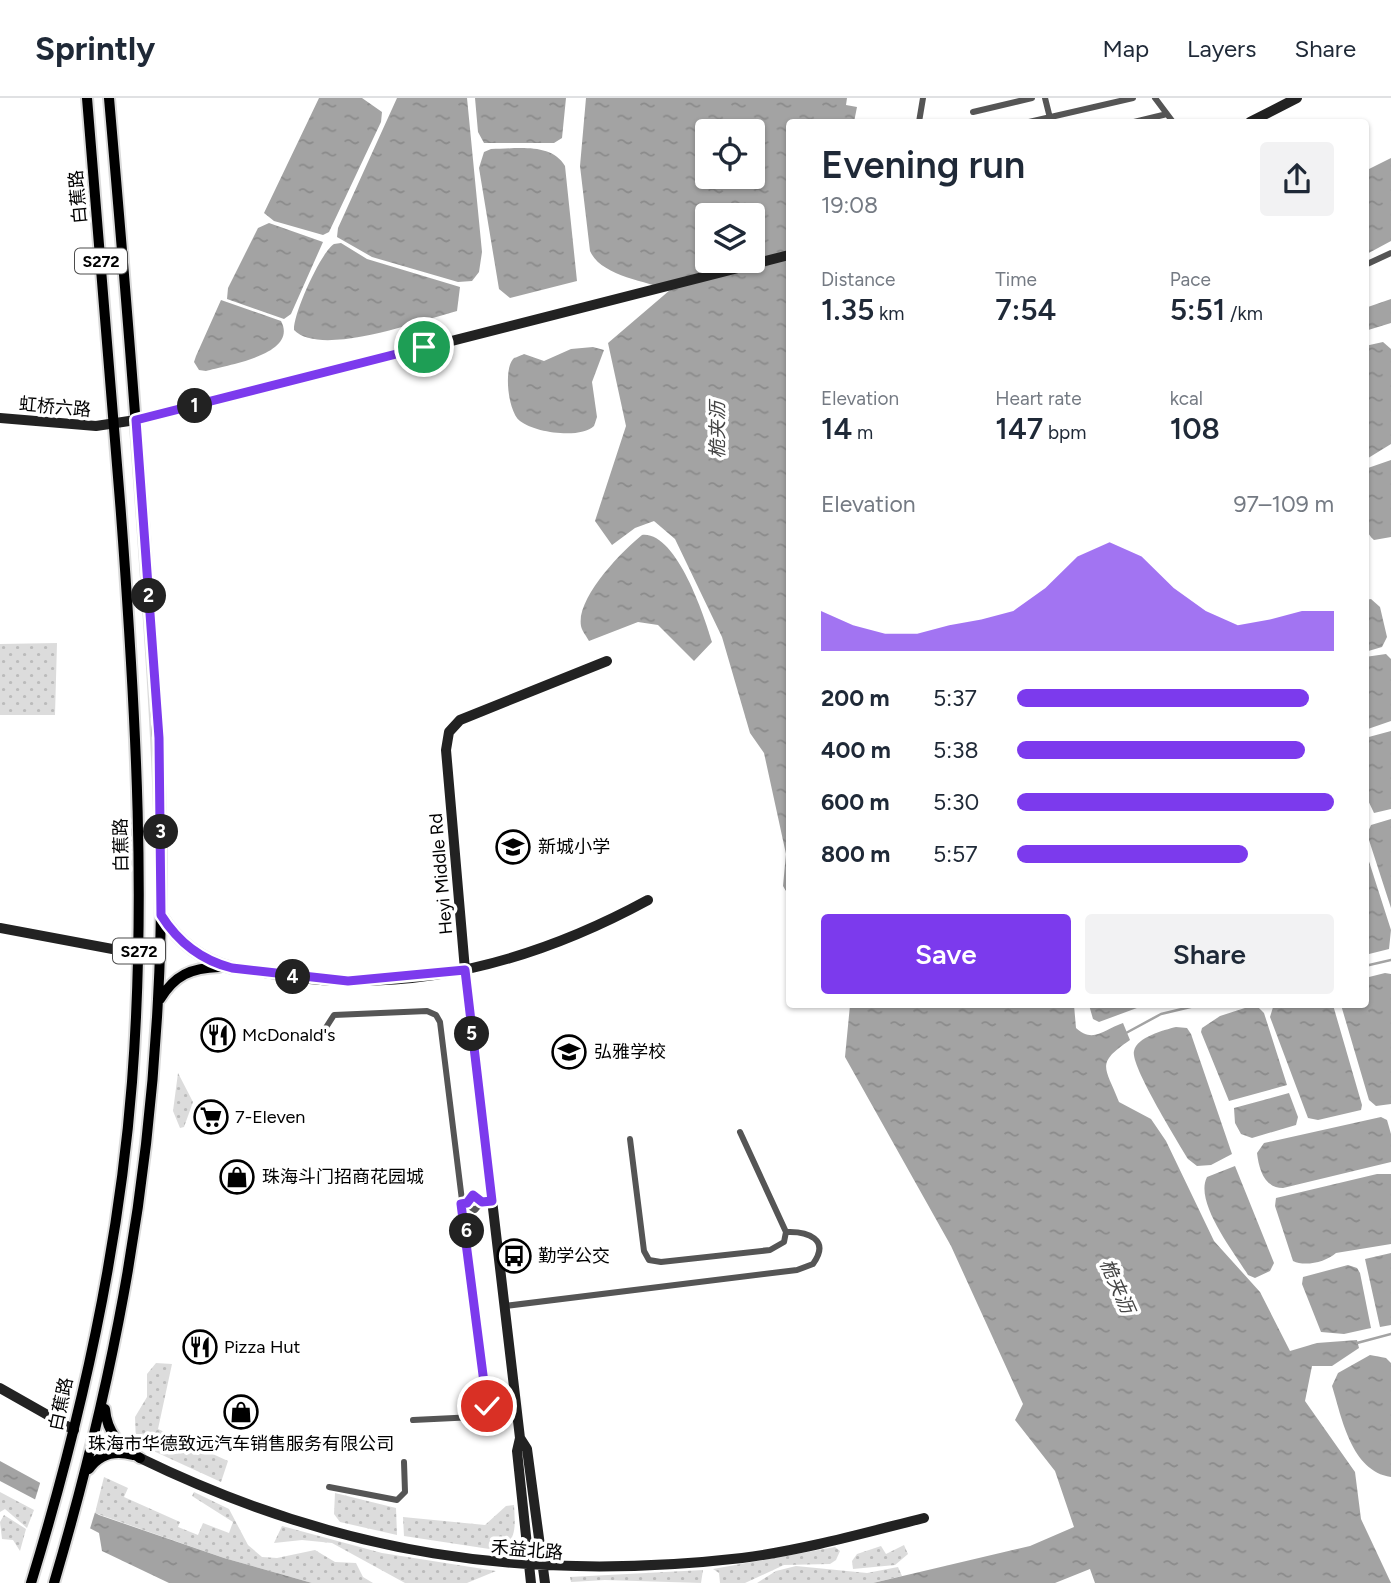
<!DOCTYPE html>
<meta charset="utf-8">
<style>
:root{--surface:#fff;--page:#f2f2f3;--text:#1f2937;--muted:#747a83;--line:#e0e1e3;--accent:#7c3aed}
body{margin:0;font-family:Figtree,"Noto Sans SC",sans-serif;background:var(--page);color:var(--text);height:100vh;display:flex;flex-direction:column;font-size:26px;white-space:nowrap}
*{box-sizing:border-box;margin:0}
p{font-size:23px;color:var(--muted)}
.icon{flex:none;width:38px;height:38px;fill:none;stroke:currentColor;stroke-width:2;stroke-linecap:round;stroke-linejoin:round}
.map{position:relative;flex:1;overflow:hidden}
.sheet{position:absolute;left:786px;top:21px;width:583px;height:889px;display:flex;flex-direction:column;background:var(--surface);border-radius:7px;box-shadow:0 2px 5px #0004}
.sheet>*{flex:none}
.fabs{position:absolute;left:695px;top:21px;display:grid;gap:14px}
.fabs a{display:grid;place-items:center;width:70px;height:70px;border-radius:7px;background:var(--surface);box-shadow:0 2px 5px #0004;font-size:35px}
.pin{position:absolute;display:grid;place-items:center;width:60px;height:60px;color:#fff;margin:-30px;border:4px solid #fff;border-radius:50%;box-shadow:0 2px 7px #0007}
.km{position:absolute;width:35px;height:35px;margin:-18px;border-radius:50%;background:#222;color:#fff;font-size:19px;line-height:35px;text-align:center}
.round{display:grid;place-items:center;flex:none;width:74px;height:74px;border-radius:7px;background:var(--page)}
.head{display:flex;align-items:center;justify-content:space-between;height:119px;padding:0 35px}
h1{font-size:38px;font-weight:600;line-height:52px}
.metrics{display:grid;grid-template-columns:repeat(3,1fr);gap:10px;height:119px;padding:7px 35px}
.metrics div{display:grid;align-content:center}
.metrics b{font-size:30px;font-weight:600}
.metrics small{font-size:19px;font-weight:400}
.metrics p{font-size:19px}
.chart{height:196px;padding:14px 35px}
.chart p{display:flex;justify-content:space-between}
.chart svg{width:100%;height:126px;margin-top:7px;fill:var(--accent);opacity:.7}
.button{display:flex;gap:14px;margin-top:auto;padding:14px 35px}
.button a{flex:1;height:80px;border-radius:7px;background:var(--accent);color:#fff;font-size:28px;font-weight:600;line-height:80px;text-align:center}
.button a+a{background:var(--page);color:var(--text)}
ul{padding:0 35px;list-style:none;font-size:23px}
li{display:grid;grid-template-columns:112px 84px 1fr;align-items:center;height:52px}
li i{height:18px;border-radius:9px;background:var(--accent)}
header{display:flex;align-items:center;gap:42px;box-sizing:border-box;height:98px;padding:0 35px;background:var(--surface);border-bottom:2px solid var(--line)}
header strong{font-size:33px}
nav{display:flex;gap:38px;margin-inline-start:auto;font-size:24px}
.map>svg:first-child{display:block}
</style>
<header>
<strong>Sprintly</strong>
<nav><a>Map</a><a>Layers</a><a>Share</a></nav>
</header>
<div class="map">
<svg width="1391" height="1485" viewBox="0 0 1391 1485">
<defs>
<pattern id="grass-dots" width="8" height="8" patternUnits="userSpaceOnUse" patternTransform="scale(1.75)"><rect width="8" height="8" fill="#dcdcdc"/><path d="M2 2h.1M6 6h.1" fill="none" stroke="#bbb" stroke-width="1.8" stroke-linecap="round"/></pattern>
<pattern id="water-ripples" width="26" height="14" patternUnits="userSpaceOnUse" patternTransform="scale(1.75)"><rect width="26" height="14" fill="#a3a3a3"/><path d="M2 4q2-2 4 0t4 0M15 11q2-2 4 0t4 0" fill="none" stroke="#8b8b8b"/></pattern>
</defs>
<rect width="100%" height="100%" fill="#fff"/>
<path fill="url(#grass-dots)" d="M57,545L55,617H0V546Z
M178,975L193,1004L184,1029L180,1030L173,1013Z
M156,1265L172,1266L158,1331L228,1363L221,1384L136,1345L135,1319L147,1299V1276Z
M104,1379L128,1390L124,1399L180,1424L178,1429L198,1437L203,1425L229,1435L233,1424L192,1398L194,1394L229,1411L248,1447L262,1459L277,1460L315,1452L335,1464L356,1465L363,1479L373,1485H312L224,1460L95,1415Z
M0,1394L34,1412L27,1430L5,1411L0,1414Z
M335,1395L396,1410L397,1437L340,1424L334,1416Z
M514,1407C515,1427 518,1445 496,1452L404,1438L403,1419L485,1427L506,1408Z
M4,1417L26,1431L20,1453L13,1442L2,1441L0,1424Z
M282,1428L382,1455L496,1473L467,1485H405L332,1445L302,1442L274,1445Z
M904,1447L908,1456L895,1467L853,1471L852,1463L857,1456L881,1448L886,1456Z
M835,1449L840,1453L836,1462L830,1466L784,1467L745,1485H720L719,1475L713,1471Z
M796,1468L867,1475L898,1469L902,1478L873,1485H757L776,1473Z
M703,1472L701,1485L605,1482L571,1484L570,1479Z"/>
<path fill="url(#water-ripples)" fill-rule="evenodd" d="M319,0H362L382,14L381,24L329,134L323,137L274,123L264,115Z
M397,0H467L482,154L479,174L472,183L458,184L372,159L337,139L338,130Z
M475,0H566L562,40L554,45H484L478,34Z
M586,0H847L846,7L857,9L854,24H789V798L783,788L786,756L764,655L750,635L722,539L675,441L654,423L635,430L612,447L595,423L626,328L608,245L670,192C645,183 601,178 590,153L580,68ZM707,33H752V79H707ZM707,117H752V163H707Z
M491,51C515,51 551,44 565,68L577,183L510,200L499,191L479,70L484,54Z
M1391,60V143L1365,157V73Z
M269,125L323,144L291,216L284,221L227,201L228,190L258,130Z
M341,145L367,161L460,189L457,213C422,222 321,260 294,232C293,216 321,154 334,146Z
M1391,201V225L1365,233V210Z
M221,202L281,223C299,257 226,267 206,273L199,272L194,264L196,258Z
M1383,244L1391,251V346L1365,362V248Z
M593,249L604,252L592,284L597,319L594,328C581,341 535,335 520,323C508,314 503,270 514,260C515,260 524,256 524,256L544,263L571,251Z
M1391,362V439L1374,442C1358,430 1365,389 1365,371Z
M642,437C676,433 704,517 712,544L694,563L658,527L638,524L589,543C587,539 582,533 581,528C576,500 622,453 642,437Z
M1371,501L1380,509L1387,539L1382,549L1365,554V502Z
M1386,556L1391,561V623L1365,632V559Z
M1391,633V711L1374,715L1365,696V640Z
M1391,721V810L1367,736L1371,727Z
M1365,751L1391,832L1389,851L1365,857Z
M1385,875L1391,876V1006L1376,1008L1369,1002L1341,907L1365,906V880Z
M1274,906L1333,907L1362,1007L1361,1012L1318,1022L1308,1020L1270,919Z
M850,907H1074L1076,930C1093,946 1105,931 1123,925L1130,942C1095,966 1105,968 1119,1004L1151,1021L1166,1043L1214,1143L1260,1194L1290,1253L1317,1245L1357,1242L1359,1250L1332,1268H1312L1305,1303L1355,1374L1361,1421L1391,1485H1095L1090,1471L1055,1485H873L1030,1448L1074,1429L1055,1373L1015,1322L1023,1306L951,1148L845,959Z
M1089,907V906L1145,907L1099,924L1093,921Z
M1248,909H1258L1264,915L1287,987L1229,1003L1201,934L1202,930L1220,918Z
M1176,929L1187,930L1191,936L1232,1056L1211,1067L1197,1068L1188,1061C1178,1044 1130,967 1134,953C1137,939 1164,932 1176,929Z
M1289,995L1298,1019L1296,1027L1252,1040L1241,1036L1235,1025L1234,1010Z
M1381,1019L1387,1022L1391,1036V1064L1283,1090C1264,1090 1259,1071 1257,1055L1264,1045Z
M1235,1068L1274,1165L1270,1173L1255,1180L1248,1177C1234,1154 1194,1104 1207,1079Z
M1377,1076H1391V1146L1336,1155C1326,1164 1305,1169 1293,1163L1275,1108L1276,1100Z
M1391,1155V1227L1380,1229L1365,1161Z
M1348,1167L1357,1170L1360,1175L1371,1230L1344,1236L1321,1234L1302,1186L1303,1179Z
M1370,1257L1386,1260L1391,1265V1379C1351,1373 1342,1320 1332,1288L1338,1275Z
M0,1363L99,1417L224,1460L312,1485H169L102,1453L99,1435L0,1383Z"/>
<path fill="#fff" d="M41,1382L96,1411L89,1434L34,1405Z"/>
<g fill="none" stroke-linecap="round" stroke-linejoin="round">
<path stroke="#a3a3a3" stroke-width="2.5" d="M1365,868L1391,862
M1126,935L1161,916L1203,906
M1357,1245L1391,1236"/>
<defs>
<path id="primary" d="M161,817C178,844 200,862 232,870
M160,901C175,877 191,870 219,869
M105,1311C107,1335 120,1348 140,1360
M89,1371C100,1355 115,1352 133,1357
M31,1485C80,1325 119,1151 132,984C146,803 136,623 123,443C112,295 100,147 87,0
M54,1485C111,1292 148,1103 158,901C166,760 157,621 147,480C136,320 123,160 109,0"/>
</defs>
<use href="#primary" stroke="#dbdbdb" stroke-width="14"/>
<path stroke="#555" stroke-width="6" d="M1045,0L1051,24
M1155,0L1173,24
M973,14L1032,0
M919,24L923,0
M1029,24L1133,0
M1134,24L1167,16
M1365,167L1391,155
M325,931L334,917L427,913L436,917L440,924L487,1305L484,1314L475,1319L413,1322
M630,1041L644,1153L649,1162L661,1164L770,1152L784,1144L786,1134L740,1034
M482,1104L475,1112L467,1107L473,1097L482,1104L492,1103
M505,1208L797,1172L813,1166C831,1141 807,1133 786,1134
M329,1389L397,1402L405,1394L404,1364"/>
<path stroke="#222" stroke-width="10" d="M1250,24L1297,0
M0,320L96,328L149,320L789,157
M0,830L139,856
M232,870C270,876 309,883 348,883C454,885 556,852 648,802
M0,1290L74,1332
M520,1340L527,1351L545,1485
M140,1360C337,1456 525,1485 742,1460C804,1452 864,1435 924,1420
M531,1485L517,1353L520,1340L465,872L446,652L449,634L460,622L607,563"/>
<use href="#primary" stroke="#000" stroke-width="10"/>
</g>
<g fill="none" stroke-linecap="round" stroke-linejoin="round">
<defs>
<path id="route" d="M424,249L136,322L159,640L161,817C178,844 200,862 232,870L348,883L465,872L492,1103L482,1104L473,1097L467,1105L461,1106L487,1308"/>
</defs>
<use href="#route" stroke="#fff" stroke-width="14"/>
<use href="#route" stroke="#7c3aed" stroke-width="9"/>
</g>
<defs>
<symbol id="school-ring" viewBox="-11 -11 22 22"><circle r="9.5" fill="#fff" stroke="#000" stroke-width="1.5"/><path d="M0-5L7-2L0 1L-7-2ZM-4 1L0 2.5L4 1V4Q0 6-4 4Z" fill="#000"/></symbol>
<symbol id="restaurant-ring" viewBox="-11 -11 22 22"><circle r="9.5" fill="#fff" stroke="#000" stroke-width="1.5"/><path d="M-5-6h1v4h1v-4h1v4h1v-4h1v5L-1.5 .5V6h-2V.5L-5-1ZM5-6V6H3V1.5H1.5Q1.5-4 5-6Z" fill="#000"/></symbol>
<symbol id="supermarket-ring" viewBox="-11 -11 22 22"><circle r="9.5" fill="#fff" stroke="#000" stroke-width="1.5"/><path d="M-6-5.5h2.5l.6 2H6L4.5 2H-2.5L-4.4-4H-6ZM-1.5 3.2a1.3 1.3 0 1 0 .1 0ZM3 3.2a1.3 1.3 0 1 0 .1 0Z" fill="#000"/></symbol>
<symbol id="shop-ring" viewBox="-11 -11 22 22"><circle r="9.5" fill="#fff" stroke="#000" stroke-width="1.5"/><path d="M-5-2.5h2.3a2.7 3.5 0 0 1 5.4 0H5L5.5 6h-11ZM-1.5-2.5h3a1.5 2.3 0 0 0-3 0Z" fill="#000"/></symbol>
<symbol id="bus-ring" viewBox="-11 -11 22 22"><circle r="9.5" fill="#fff" stroke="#000" stroke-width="1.5"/><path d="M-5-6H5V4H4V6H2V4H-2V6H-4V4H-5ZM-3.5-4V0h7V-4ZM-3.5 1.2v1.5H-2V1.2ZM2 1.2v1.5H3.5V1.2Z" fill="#000"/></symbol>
</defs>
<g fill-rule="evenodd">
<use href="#school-ring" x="494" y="730" width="38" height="38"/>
<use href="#restaurant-ring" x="199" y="918" width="38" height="38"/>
<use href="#school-ring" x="550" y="935" width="38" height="38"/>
<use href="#supermarket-ring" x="192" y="1000" width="38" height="38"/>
<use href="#shop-ring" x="218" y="1060" width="38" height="38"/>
<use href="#bus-ring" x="495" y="1139" width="38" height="38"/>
<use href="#restaurant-ring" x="181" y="1230" width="38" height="38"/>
<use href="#shop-ring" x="222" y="1295" width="38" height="38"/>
</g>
<g text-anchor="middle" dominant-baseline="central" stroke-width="7" stroke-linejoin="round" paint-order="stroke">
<g fill="#fff" stroke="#4c4c4c" stroke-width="2">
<rect x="75" y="150.5" width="52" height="25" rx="5"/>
<rect x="113" y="840.5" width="52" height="25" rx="5"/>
</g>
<g font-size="16" font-weight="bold" fill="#000">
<text x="101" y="163">S272</text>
<text x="139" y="853">S272</text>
</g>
<g font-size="18" fill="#000" stroke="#fff">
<text transform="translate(78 99) rotate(-95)">白蕉路</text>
<text transform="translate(55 309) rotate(5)">虹桥六路</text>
<text transform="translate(121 747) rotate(-91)">白蕉路</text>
<text transform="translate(441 776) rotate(-95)">Heyi Middle Rd</text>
<text transform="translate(61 1306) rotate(-78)">白蕉路</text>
<text transform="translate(527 1452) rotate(5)">禾益北路</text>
</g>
<g font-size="18" fill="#000" stroke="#fff" text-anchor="start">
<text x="538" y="749">新城小学</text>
<text x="242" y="937">McDonald's</text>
<text x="594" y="954">弘雅学校</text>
<text x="235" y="1019">7-Eleven</text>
<text x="262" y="1079">珠海斗门招商花园城</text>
<text x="538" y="1158">勤学公交</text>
<text x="224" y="1249">Pizza Hut</text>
<text x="241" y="1346" text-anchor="middle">珠海市华德致远汽车销售服务有限公司</text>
</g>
<g font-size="19" font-style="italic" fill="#444" stroke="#fff">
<text transform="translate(717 332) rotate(-90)">桅夹沥</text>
<text transform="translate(1117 1188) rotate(66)">桅夹沥</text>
</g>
</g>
</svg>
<div class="fabs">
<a><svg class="icon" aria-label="locate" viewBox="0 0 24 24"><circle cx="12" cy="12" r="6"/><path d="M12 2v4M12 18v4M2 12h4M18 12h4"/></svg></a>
<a><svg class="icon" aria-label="layers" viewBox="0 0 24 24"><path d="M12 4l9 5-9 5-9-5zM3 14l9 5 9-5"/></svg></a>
</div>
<div class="pin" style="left:424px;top:249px;background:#1e9e55"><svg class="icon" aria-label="arrive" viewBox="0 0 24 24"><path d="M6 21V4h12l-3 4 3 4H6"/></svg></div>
<div class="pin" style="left:487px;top:1308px;background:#d93025"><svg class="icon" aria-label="check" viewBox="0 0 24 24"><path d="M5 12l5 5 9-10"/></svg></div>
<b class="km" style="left:195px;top:308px">1</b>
<b class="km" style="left:149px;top:498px">2</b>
<b class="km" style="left:161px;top:734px">3</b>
<b class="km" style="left:293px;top:879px">4</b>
<b class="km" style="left:472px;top:936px">5</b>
<b class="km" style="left:467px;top:1133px">6</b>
<section class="sheet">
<div class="head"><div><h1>Evening run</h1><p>19:08</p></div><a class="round"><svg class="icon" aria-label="share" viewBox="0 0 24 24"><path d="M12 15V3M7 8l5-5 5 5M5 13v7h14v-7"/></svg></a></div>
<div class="metrics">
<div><p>Distance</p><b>1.35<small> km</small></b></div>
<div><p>Time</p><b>7:54</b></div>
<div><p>Pace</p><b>5:51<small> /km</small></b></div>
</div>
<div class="metrics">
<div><p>Elevation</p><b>14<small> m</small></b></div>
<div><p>Heart rate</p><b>147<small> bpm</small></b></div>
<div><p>kcal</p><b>108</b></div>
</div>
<div class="chart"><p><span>Elevation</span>97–109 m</p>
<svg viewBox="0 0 160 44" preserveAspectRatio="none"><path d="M0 44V30L10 35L20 38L30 38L40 35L50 33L60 30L70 22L80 11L90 6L100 11L110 22L120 30L130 35L140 33L150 30L160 30V44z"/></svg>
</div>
<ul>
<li><b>200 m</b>5:37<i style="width:92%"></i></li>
<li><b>400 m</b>5:38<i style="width:91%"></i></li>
<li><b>600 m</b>5:30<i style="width:100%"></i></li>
<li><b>800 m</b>5:57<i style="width:73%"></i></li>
</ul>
<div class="button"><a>Save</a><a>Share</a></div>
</section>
</div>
